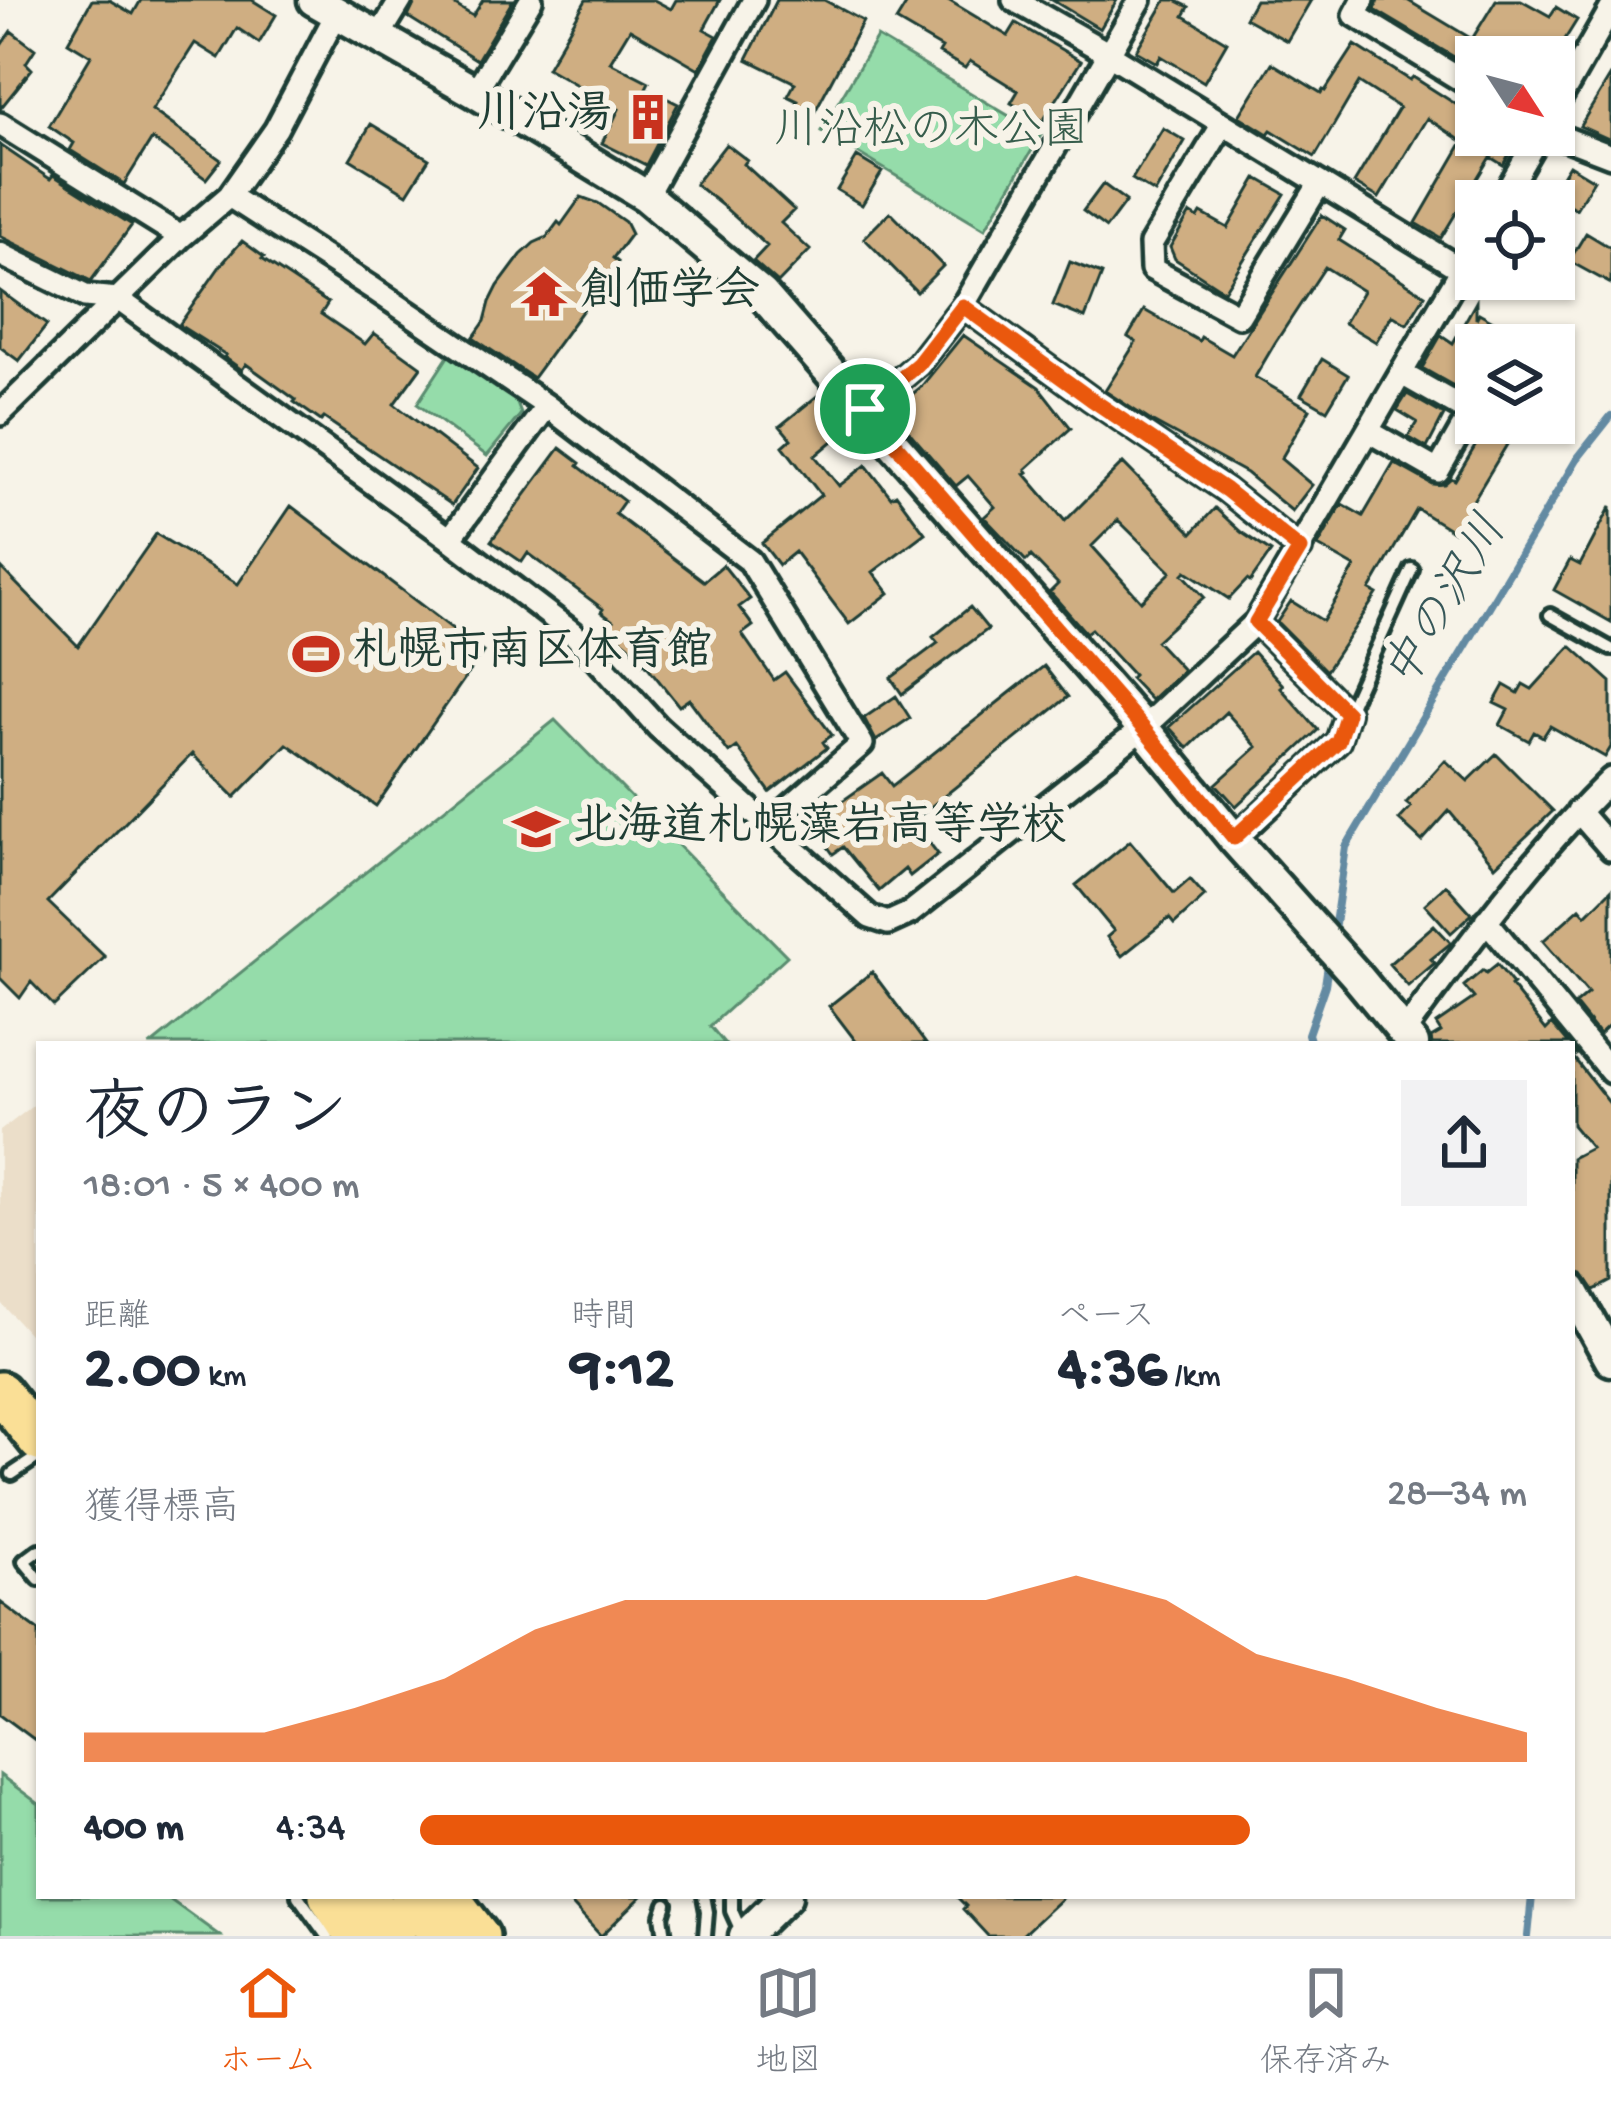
<!DOCTYPE html>
<html lang="ja">
<meta charset="utf-8">
<style>
:root{--surface:#fff;--page:#f2f2f3;--text:#1f2937;--muted:#747a83;--line:#e0e1e3;--accent:#ea580c}
body{margin:0;font-family:"Gochi Hand","Klee One",sans-serif;background:var(--page);color:var(--text);height:100vh;display:flex;flex-direction:column;font-size:45px;white-space:nowrap}
*{box-sizing:border-box;margin:0}
p{font-size:39px;color:var(--muted)}
.icon{flex:none;width:66px;height:66px;fill:none;stroke:currentColor;stroke-width:2;stroke-linecap:round;stroke-linejoin:round}
.map{position:relative;flex:1;overflow:hidden}
.panel{position:absolute;left:36px;top:1041px;width:1539px;height:858px;display:flex;flex-direction:column;background:var(--surface);border-radius:0px;box-shadow:0 3px 9px #0004}
.panel>*{flex:none}
.needle{width:78px;rotate:126deg}
.buttons{position:absolute;left:1455px;top:36px;display:grid;gap:24px}
.buttons a{display:grid;place-items:center;width:120px;height:120px;border-radius:0px;background:var(--surface);box-shadow:0 3px 9px #0004;font-size:60px}
.pin{position:absolute;display:grid;place-items:center;width:102px;height:102px;color:#fff;margin:-51px;border:6px solid #fff;border-radius:50%;box-shadow:0 3px 12px #0007}
.round{display:grid;place-items:center;flex:none;width:126px;height:126px;border-radius:0px;background:var(--page)}
.summary{display:flex;align-items:center;justify-content:space-between;height:204px;padding:0 48px}
h1{font-size:66px;font-weight:800;line-height:90px}
.metrics{display:grid;grid-template-columns:repeat(3,1fr);gap:18px;height:204px;padding:12px 48px}
.metrics div{display:grid;align-content:center}
.metrics b{font-size:60px;font-weight:800}
.metrics small{font-size:33px;font-weight:400}
.metrics p{font-size:33px}
.chart{height:336px;padding:24px 48px}
.chart p{display:flex;justify-content:space-between}
.chart svg{width:100%;height:216px;margin-top:12px;fill:var(--accent);opacity:.7}
ul{padding:0 48px;list-style:none;font-size:39px}
li{display:grid;grid-template-columns:192px 144px 1fr;align-items:center;height:90px}
li i{height:30px;border-radius:15px;background:var(--accent)}
.tab-bar{display:flex;justify-content:space-around;align-items:center;height:168px;border-top:3px solid var(--line);background:var(--surface);font-size:33px;color:var(--muted)}
.tab-bar a{display:grid;justify-items:center;gap:6px}
.tab-bar .current{color:var(--accent)}
.map>svg:first-child{display:block}
</style>
<div class="map">
<svg width="1611" height="1936" viewBox="0 0 1611 1936">
<rect width="100%" height="100%" fill="#f7f3e8"/>
<filter id="ink" filterUnits="userSpaceOnUse"><feTurbulence type="fractalNoise" baseFrequency=".00833" numOctaves="2"/><feDisplacementMap in="SourceGraphic" scale="24" xChannelSelector="R" yChannelSelector="G"/><feConvolveMatrix kernelMatrix="1 2 1 2 8 2 1 2 1" color-interpolation-filters="sRGB"/></filter>
<g filter="url(#ink)">
<path fill="#ebdec9" d="M39,1101V1345L0,1302V1131Z"/>
<path fill="#95dcaa" stroke="#5a8c6f" stroke-width="3" d="M877,37L1041,135L985,229L821,131Z
M449,355L515,398L521,414L487,456L417,404Z
M555,720L787,956L710,1026L725,1044H152Z
M0,1775L39,1804V1896H165L220,1936H0Z"/>
<g fill="none" stroke-linecap="round" stroke-linejoin="round">
<path stroke="#638aa2" stroke-width="8" d="M1333,938L1346,847L1577,459L1611,416
M1311,1044L1308,1034L1325,985L1329,958
M1528,1936L1532,1896"/>
</g>
<path fill="#cfae82" stroke="#1f3d34" stroke-width="3" fill-rule="evenodd" d="M92,0H109L133,14L141,0H252L276,15L259,43L237,28L219,58L195,43L152,110L221,160L206,179L152,139L124,184L70,150L74,143L49,126L91,56L68,42Z
M416,0H447L473,16L483,0H513L477,60L408,17Z
M586,0H654L671,9L676,0H720L704,29L717,36L699,69L630,29L610,62L649,82L646,88L678,104L646,165L602,143L619,109L547,68Z
M777,0H824L863,21L813,115L796,106L798,101L788,96L795,83L747,59Z
M909,0H948L1008,36L1016,23L1081,61L1043,121L1011,103L1018,91L970,61L965,68L939,53L942,48L896,21Z
M1052,0H1117L1100,29Z
M1166,0H1175L1189,7L1184,16L1227,42L1204,82L1161,56L1157,63L1136,51Z
M1255,0H1311L1287,41L1245,18Z
M1378,0H1407L1472,39L1496,0H1521L1550,16L1556,7L1577,20L1554,57H1476V70L1375,10Z
M11,31L35,49L26,63L32,69L0,109V47Z
M1355,45L1410,80L1413,77L1476,117V135H1520L1503,165L1490,157L1441,238L1416,223L1463,142L1427,118L1379,198L1354,183L1399,108L1359,82L1315,157L1271,130L1268,134L1239,116L1272,63L1321,93L1323,90L1325,91Z
M1611,75V140L1580,126Z
M371,124L429,159L407,194L350,159Z
M1163,128L1185,141L1155,193L1132,179Z
M726,144L747,160L744,164L794,210L781,223L810,250L778,283L753,261L767,246L724,207L695,184Z
M0,145L50,179L53,175L132,225L91,281L0,236Z
M857,157L882,172L862,205L837,190Z
M1569,165L1594,180L1576,209L1551,194Z
M1257,178L1285,194L1224,291L1175,259L1170,247L1190,213L1198,218L1201,213L1228,228Z
M1103,184L1126,201L1106,228L1083,211Z
M581,197L598,203L625,222L631,234L613,258L618,262L533,378L473,338L485,321L490,302L498,286L521,255L534,243L547,237L558,222L561,225Z
M890,212L943,266L917,292L864,238Z
M1322,215L1345,230L1339,240L1425,295L1407,324L1392,315L1376,342L1344,323L1363,291L1325,267L1275,343L1255,377L1310,409L1281,459L1312,485L1292,511L1246,473L1151,421L1105,391L1136,342L1128,337L1144,310L1199,341L1201,337L1232,355Z
M1586,233L1611,248V284L1569,261Z
M242,241L264,257L262,259L328,303L321,314L365,344L374,333L421,367L394,404L478,468L452,505L324,418L321,421L294,402L296,400L246,364L242,370L224,357L226,355L179,325L221,265Z
M1070,262L1102,274L1085,318L1053,305Z
M0,291L47,325L19,361L0,347Z
M1476,302V319L1479,313L1535,345H1476V361L1459,389L1422,368L1441,335L1453,343Z
M963,335L1039,387L1071,428L1026,469L1028,472L1025,474L1065,521L1123,463L1192,533L1215,508L1241,532L1271,552L1250,582L1247,580L1229,599L1186,571L1183,574L1204,597L1156,641L1183,670L1151,700L1130,678L1133,675L1091,629L1086,633L1050,592L1058,584L1031,556L1026,561L984,517L995,507L968,476L956,486L898,419L900,417L893,410L921,387ZM1118,520L1171,572L1141,601L1092,546Z
M1322,359L1348,375L1327,410L1301,395Z
M1407,394L1444,415L1427,448L1408,437L1417,422L1397,410Z
M817,396L845,431L815,456L839,486L866,465L891,497L896,494L925,533L873,572L889,593L849,624L795,552L779,565L762,543L821,495L783,446L791,439L780,426Z
M1489,423H1520L1454,532L1417,509L1370,590L1377,594L1326,671L1277,622L1291,601L1323,621L1355,567L1318,546L1342,504L1363,516L1394,463L1432,484H1444L1451,478L1455,480Z
M560,448L580,463L578,466L624,501L615,514L704,581L723,565L750,599L739,607L753,626L742,634L774,680L785,672L832,735L823,742L827,748L770,792L737,747L729,753L689,699L679,706L644,662L642,664L629,645L607,628L613,621L601,612L603,609L528,553L522,562L491,541Z
M291,506L483,652L376,806L287,744L235,797L192,754L48,902L105,957L54,1006L31,982L20,998L0,978V567L78,646L156,534L238,584Z
M1611,506V622L1554,590L1570,560L1580,565Z
M970,607L988,629L902,694L891,678L938,643L933,637Z
M1571,646L1611,682V747L1605,757L1550,726L1543,737L1534,732L1529,741L1500,725L1508,710L1494,703L1504,685L1518,693L1523,684L1532,689Z
M1253,652L1283,685L1280,687L1318,730L1236,806L1216,784L1257,747L1226,712L1188,748L1169,727Z
M1044,666L1068,697L913,821L938,854L910,876L905,869L879,891L843,847L833,854L811,823L882,773L892,786Z
M896,696L910,718L876,741L864,718Z
M1496,754L1553,811L1495,866L1449,811L1422,841L1399,820L1411,807L1406,803L1445,760L1468,781Z
M1130,841L1174,893L1190,879L1205,896L1174,924L1169,918L1122,956L1107,937L1114,931L1076,885Z
M1446,885L1472,914L1451,933L1425,904Z
M1611,890V1023L1599,1034L1575,1004L1588,993L1543,941L1580,908L1586,915Z
M1434,925L1451,943L1431,959L1435,963L1408,986L1389,964Z
M1497,964L1513,984L1511,986L1546,1030L1552,1024L1569,1044H1432L1431,1038L1441,1032L1436,1024L1474,998L1464,986L1483,970L1486,973Z
M872,972L926,1044H858L829,1006Z
M1572,1048L1577,1054L1573,1057L1611,1105V1281L1594,1290L1583,1274L1572,1271V1158L1591,1148L1572,1125Z
M0,1602L39,1631V1743L0,1714Z
M564,1896H642L601,1936Z
M956,1896H1064L1021,1936H988L963,1909L966,1906Z"/>
<g fill="none" stroke-linecap="round" stroke-linejoin="round">
<defs>
<path id="lane" d="M1550,615L1611,649
M1347,713L1412,569
M12,1474L39,1456
M39,1550L24,1561L39,1579
M298,1896L327,1936
M704,1896L707,1912L705,1936
M732,1896V1911L742,1933
M665,1936L662,1916L666,1904"/>
<path id="street" d="M1014,0L1109,54L1462,270
M1363,0L1355,15L1476,89
M379,36L401,0
M475,92L531,0
M1554,109L1611,9
M0,124L181,237
M1223,124L1151,244L1152,269L1239,316L1320,183
M1554,134L1611,156
M229,196L372,288L547,406L750,561L862,744L769,825
M646,196L754,0
M1501,201L1539,135
M0,254L85,296L118,299L450,539L573,633L658,727L870,917L888,923L910,913L1143,728L1256,622L1476,245
M963,306L1091,399L1226,490L1300,549
M865,409L918,364L963,306L1140,0
M0,414L181,237L229,196L276,129L337,13
M1368,431L1438,471L1471,413L1402,374
M450,539L547,406
M1578,811L1611,849
M1234,839L1338,741L1347,713L1256,622
M1486,920L1611,1072
M1404,1032C1468,944 1533,855 1611,779"/>
<path id="secondary" d="M314,0L475,92L646,196L762,294L1143,728L1234,839L1355,974L1413,1044
M1572,1290L1611,1360
M745,1936L786,1896"/>
<path id="highway" d="M0,1392L39,1441
M329,1896L355,1936
M365,1896L395,1936
M410,1896L440,1936
M448,1896L479,1936"/>
</defs>
<use href="#lane" stroke="#1f3d34" stroke-width="20"/>
<use href="#street" stroke="#1f3d34" stroke-width="30"/>
<use href="#secondary" stroke="#1f3d34" stroke-width="39"/>
<use href="#highway" stroke="#1f3d34" stroke-width="48"/>
<use href="#lane" stroke="#f7f3e8" stroke-width="10"/>
<use href="#street" stroke="#f7f3e8" stroke-width="21"/>
<use href="#secondary" stroke="#f7f3e8" stroke-width="30"/>
<use href="#highway" stroke="#fadf96" stroke-width="39"/>
</g>
</g>
<g fill="none" stroke-linecap="round" stroke-linejoin="round" filter="url(#ink)">
<defs>
<path id="route" d="M963,306L1091,399L1226,490L1300,549L1256,622L1347,713L1338,741L1234,838L1143,728L865,409L918,364Z"/>
</defs>
<use href="#route" stroke="#fff" stroke-width="24"/>
<use href="#route" stroke="#ea580c" stroke-width="15"/>
</g>
<defs>
<symbol id="building-bare" viewBox="-9 -9 18 18"><path d="M-4-6H4V6H1V3H-1V6H-4ZM-2.5-4.3h1.7v1.8h-1.7ZM.8-4.3h1.7v1.8H.8ZM-2.5-1h1.7V.8h-1.7ZM.8-1h1.7V.8H.8Z" fill="#c8321e" stroke="#f7f3e8" stroke-width="2.5" paint-order="stroke"/></symbol>
<symbol id="temple-bare" viewBox="-9 -9 18 18"><path d="M0-6L5-2H3V0L6.5 2.5H4V6H1.5V3h-3V6H-4V2.5H-6.5L-3 0V-2H-5Z" fill="#c8321e" stroke="#f7f3e8" stroke-width="2.5" paint-order="stroke"/></symbol>
<symbol id="stadium-bare" viewBox="-9 -9 18 18"><path d="M0-5a6.5 5 0 1 0 0 10a6.5 5 0 1 0 0-10ZM-3.5-1.8h7v3.6h-7Z" fill="#c8321e" stroke="#f7f3e8" stroke-width="2.5" paint-order="stroke"/></symbol>
<symbol id="school-bare" viewBox="-9 -9 18 18"><path d="M0-5L7-2L0 1L-7-2ZM-4 1L0 2.5L4 1V4Q0 6-4 4Z" fill="#c8321e" stroke="#f7f3e8" stroke-width="2.5" paint-order="stroke"/></symbol>
</defs>
<g fill-rule="evenodd">
<use href="#building-bare" x="615" y="84" width="66" height="66"/>
<use href="#temple-bare" x="511" y="261" width="66" height="66"/>
<use href="#stadium-bare" x="283" y="621" width="66" height="66"/>
<use href="#school-bare" x="503" y="796" width="66" height="66"/>
</g>
<g text-anchor="middle" dominant-baseline="central" stroke-width="12" stroke-linejoin="round" paint-order="stroke">
<g font-size="45" font-weight="bold" fill="#1f3d34" stroke="#f7f3e8" text-anchor="start">
<text x="612" y="117" text-anchor="end">川沿湯</text>
<text x="580" y="294">創価学会</text>
<text x="352" y="654">札幌市南区体育館</text>
<text x="572" y="829">北海道札幌藻岩高等学校</text>
</g>
<g font-size="45" fill="#375d4c" stroke="#f7f3e8">
<text x="931" y="133">川沿松の木公園</text>
</g>
<g font-size="48" font-style="italic" fill="#365759" stroke="#f7f3e8">
<text transform="translate(1449 604) rotate(-59)">中の沢川</text>
</g>
</g>
</svg>
<div class="buttons">
<a><svg class="needle" viewBox="-14 -14 28 28"><path d="M0-13l5 13h-10z" fill="#e53935"/><path d="M0 13l5-13h-10z" fill="#747a83"/></svg></a>
<a><svg class="icon" aria-label="locate" viewBox="0 0 24 24"><circle cx="12" cy="12" r="6"/><path d="M12 2v4M12 18v4M2 12h4M18 12h4"/></svg></a>
<a><svg class="icon" aria-label="layers" viewBox="0 0 24 24"><path d="M12 4l9 5-9 5-9-5zM3 14l9 5 9-5"/></svg></a>
</div>
<div class="pin" style="left:865px;top:409px;background:#1e9e55"><svg class="icon" aria-label="arrive" viewBox="0 0 24 24"><path d="M6 21V4h12l-3 4 3 4H6"/></svg></div>
<section class="panel">
<div class="summary"><div><h1>夜のラン</h1><p>18:01 · 5 × 400 m</p></div><a class="round"><svg class="icon" aria-label="share" viewBox="0 0 24 24"><path d="M12 15V3M7 8l5-5 5 5M5 13v7h14v-7"/></svg></a></div>
<div class="metrics">
<div><p>距離</p><b>2.00<small> km</small></b></div>
<div><p>時間</p><b>9:12</b></div>
<div><p>ペース</p><b>4:36<small> /km</small></b></div>
</div>
<div class="chart"><p><span>獲得標高</span>28–34 m</p>
<svg viewBox="0 0 160 44" preserveAspectRatio="none"><path d="M0 44V38L10 38L20 38L30 33L40 27L50 17L60 11L70 11L80 11L90 11L100 11L110 6L120 11L130 22L140 27L150 33L160 38V44z"/></svg>
</div>
<ul>
<li><b>400 m</b>4:34<i style="width:75%"></i></li>
</ul>
</section>
</div>
<nav class="tab-bar">
<a class="current"><svg class="icon" aria-label="home" viewBox="0 0 24 24"><path d="M3 11l9-7 9 7M6 9v11h12V9"/></svg>ホーム</a>
<a><svg class="icon" aria-label="map" viewBox="0 0 24 24"><path d="M3 6l6-2 6 2 6-2v14l-6 2-6-2-6 2zM9 4v14M15 6v14"/></svg>地図</a>
<a><svg class="icon" aria-label="saved" viewBox="0 0 24 24"><path d="M7 4h10v16l-5-4-5 4z"/></svg>保存済み</a>
</nav>
